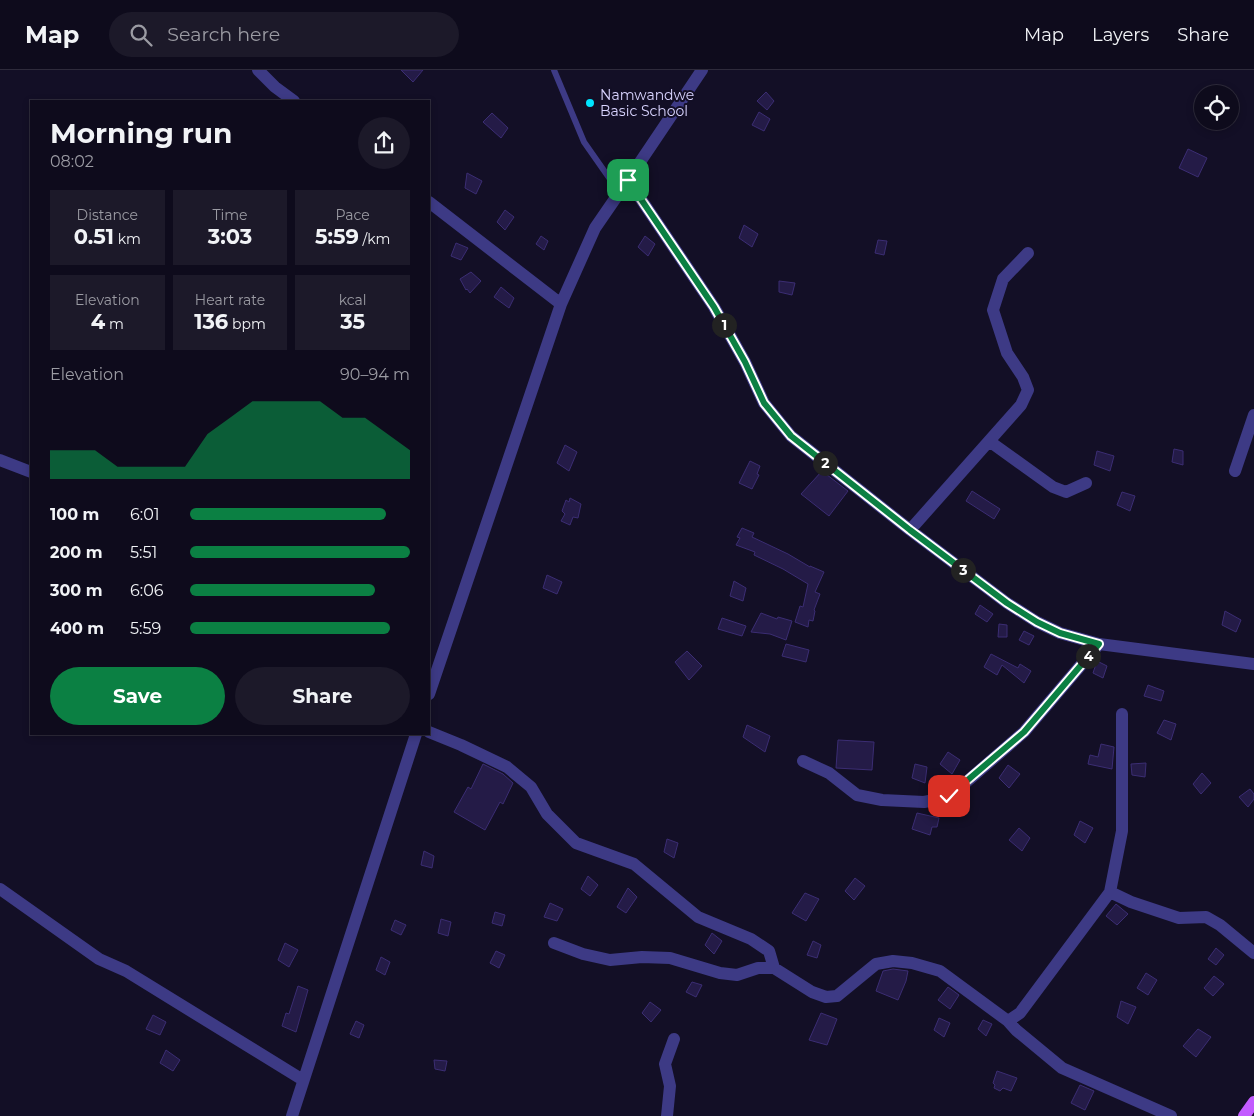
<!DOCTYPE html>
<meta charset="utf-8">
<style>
:root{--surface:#0e0b1c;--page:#1c1929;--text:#f1f3f6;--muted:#9b9ba3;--line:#2e2b3b;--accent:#0b8043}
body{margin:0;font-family:Montserrat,sans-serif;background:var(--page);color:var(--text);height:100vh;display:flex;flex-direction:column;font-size:19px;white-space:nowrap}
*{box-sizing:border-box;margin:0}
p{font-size:16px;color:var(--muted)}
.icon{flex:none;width:28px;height:28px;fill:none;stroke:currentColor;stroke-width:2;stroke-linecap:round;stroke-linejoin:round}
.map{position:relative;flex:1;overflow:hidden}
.drawer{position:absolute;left:30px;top:30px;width:400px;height:635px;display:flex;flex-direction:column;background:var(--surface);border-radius:0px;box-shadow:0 2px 8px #0003,0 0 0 1px var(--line)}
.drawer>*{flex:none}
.tools{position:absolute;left:1194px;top:15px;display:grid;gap:10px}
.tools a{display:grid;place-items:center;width:45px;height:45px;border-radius:50%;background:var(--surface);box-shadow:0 2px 8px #0003,0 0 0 1px var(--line);font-size:25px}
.pin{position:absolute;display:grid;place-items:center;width:42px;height:42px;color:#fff;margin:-21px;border-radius:10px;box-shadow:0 2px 8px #0006}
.km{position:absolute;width:25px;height:25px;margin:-12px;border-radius:50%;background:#222;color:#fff;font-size:14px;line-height:25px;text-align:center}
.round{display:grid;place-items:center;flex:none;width:52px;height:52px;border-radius:26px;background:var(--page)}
.summary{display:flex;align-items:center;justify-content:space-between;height:85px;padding:0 20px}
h1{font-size:28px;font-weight:700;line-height:38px}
.stats{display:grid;grid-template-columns:repeat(3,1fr);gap:8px;height:85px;padding:5px 20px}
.stats div{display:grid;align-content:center;border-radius:0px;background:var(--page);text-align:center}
.stats b{font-size:21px;font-weight:700}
.stats small{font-size:14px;font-weight:400}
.stats p{font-size:14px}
.chart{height:140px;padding:10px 20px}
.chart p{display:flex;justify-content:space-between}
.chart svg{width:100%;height:90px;margin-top:5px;fill:var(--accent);opacity:.7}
.primary-button{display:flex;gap:10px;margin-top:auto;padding:10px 20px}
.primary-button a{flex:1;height:58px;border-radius:30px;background:var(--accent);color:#fff;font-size:20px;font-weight:700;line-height:58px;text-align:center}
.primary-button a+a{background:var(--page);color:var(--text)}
ul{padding:0 20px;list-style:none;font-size:16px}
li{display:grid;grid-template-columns:80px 60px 1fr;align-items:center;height:38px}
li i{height:12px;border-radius:6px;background:var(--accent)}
header{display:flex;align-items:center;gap:30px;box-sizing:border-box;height:70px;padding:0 25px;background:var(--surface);border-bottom:1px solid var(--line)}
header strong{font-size:24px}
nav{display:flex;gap:28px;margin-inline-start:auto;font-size:18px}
.search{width:350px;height:45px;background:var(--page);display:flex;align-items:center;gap:12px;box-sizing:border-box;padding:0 18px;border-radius:28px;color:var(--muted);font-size:19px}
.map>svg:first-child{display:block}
</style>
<header>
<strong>Map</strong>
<div class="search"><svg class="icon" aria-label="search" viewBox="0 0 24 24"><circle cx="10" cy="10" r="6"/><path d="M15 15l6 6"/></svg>Search here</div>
<nav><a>Map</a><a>Layers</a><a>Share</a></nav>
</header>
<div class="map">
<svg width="1254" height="1046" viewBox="0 0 1254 1046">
<rect width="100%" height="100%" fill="#130f26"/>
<path fill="#241b47" stroke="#3b2d73" d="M401,0H423L413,12Z
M766,22L774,31L767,40L757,31Z
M759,42L770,49L764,61L752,55Z
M492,43L508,58L501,68L483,52Z
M1188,79L1207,88L1198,107L1179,98Z
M467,103L482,111L476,124L465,118Z
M505,140L514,147L505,160L497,152Z
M744,155L758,164L752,177L739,168Z
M541,166L548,171L544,180L536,174Z
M645,166L655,174L648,186L638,177Z
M878,170L887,171L884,185L875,183Z
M456,173L468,178L461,190L451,186Z
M471,202L481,211L470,223L467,219L466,220L460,209Z
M779,211L795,213L792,225L779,222Z
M501,217L514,228L509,238L494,227Z
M565,375L577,382L569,401L557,393Z
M1174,379L1183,381V395L1172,392Z
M1097,381L1114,386L1110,401L1094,395Z
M750,391L760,396L757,404L759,405L752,419L739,413Z
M822,401L848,421L829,446L801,424Z
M972,421L1000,439L994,449L966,431Z
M1122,422L1135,426L1130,441L1117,435Z
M570,428L581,434L578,448L573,447L570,455L561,451L565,444L562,441L566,430L569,432Z
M742,458L754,463L752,467L788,484L810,497V496L824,502L815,522L820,524L814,540L815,541L813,551L809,550L808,557L795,552L800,536L803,537L808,514L783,499L754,485L755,482L736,475L740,468L737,467Z
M547,505L562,512L557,524L543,518Z
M734,511L746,518L743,531L730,526Z
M980,535L993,544L987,552L975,544Z
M1225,541L1241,550L1236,562L1222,555Z
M761,543L777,549L778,547L792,551L786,570L770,564L751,562Z
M722,548L746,556L742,566L718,559Z
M999,554L1007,555V567H998Z
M1024,561L1034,566L1029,575L1019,570Z
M786,574L809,580L806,592L782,586Z
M687,581L702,596L689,610L675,592Z
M991,584L1018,598L1020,594L1031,601L1024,613L1002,595L997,605L984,597Z
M1097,591L1107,596L1103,608L1093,603Z
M1148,615L1164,621L1161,631L1144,626Z
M1164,650L1176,654L1171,670L1157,663Z
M747,655L770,666L765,682L743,667Z
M838,670L874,672L872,700L836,698Z
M1101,674L1114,677L1112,699L1088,694L1090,685L1098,687Z
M948,682L960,690L952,704L940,694Z
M1146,693L1145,707L1132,705L1131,694Z
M483,694L503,704L513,713L503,734L500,732L485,760L454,742L468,717L471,719Z
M915,694L927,697L925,713L912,708Z
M1008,695L1020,704L1009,718L999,708Z
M1202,703L1211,713L1201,724L1193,714Z
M1250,719L1254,724V729L1248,737L1239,727Z
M917,743L939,748L937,757H932L930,765L912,759Z
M1080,751L1093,758L1085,773L1074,765Z
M1019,758L1030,768L1022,781L1009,770Z
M667,769L678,773L674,788L664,782Z
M424,781L434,786L432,798L421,795Z
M588,806L598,815L590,826L581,819Z
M855,808L865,816L854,830L845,821Z
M628,818L637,827L626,843L617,837Z
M805,823L819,829L806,851L792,843Z
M550,833L563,839L557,851L544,847Z
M1116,834L1128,844L1117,855L1106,846Z
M495,842L505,845L502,856L492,853Z
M441,849L451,852L448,866L438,863Z
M395,850L406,855L401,865L391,860Z
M712,863L722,871L714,884L705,875Z
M813,871L821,875L817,888L807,885Z
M285,873L298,880L289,897L278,890Z
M1216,878L1224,885L1216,895L1208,889Z
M496,881L505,885L499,898L490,893Z
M381,887L390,892L385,905L376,900Z
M893,899L908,901L906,911L898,930L876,921L883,901Z
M1146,903L1157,910L1148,925L1137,918Z
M1214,906L1224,914L1213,926L1204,918Z
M692,912L702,915L696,927L686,922Z
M298,916L308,920L296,962L282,956L286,943L289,944Z
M948,917L959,925L950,939L938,930Z
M1121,931L1136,937L1128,954L1117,947Z
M650,932L661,940L651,952L642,943Z
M821,943L837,949L827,975L809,970Z
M153,945L166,952L160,965L146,959Z
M939,948L950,953L944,967L934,960Z
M983,950L992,954L986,966L978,959Z
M356,951L364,955L359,968L350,964Z
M1198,959L1211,967L1196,987L1183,976Z
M166,980L180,990L173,1001L160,993Z
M434,990L447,991L445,1001L435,999Z
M997,1001L1017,1008L1011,1021L1003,1018L1000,1021L994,1018L995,1015L993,1013Z
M1080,1015L1094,1021L1085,1040L1071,1033Z"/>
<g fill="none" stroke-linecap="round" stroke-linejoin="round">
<path stroke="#3d3a85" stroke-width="6" d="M554,0L584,72L619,122"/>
<path stroke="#3d3a85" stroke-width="12" d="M258,0L275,17L294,31
M702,0L628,110L714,237L745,292L764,333L791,366L910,460L1007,533L1037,552L1060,563L1099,574L1254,594
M429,132L561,234
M989,371L1053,417L1066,422L1086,413
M0,390L31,402
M1235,401L1254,345
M910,460L1021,335L1028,320L1023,307L1007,283L993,240L1003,209L1028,183
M429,624L561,234L595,158L628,110
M1122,644V761L1110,822L1020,943L1008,951L1016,960L1062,998L1171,1046
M429,662L461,675L507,697L531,717L547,744L576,773L634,794L698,847L751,869L769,881L774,898
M803,691L829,703L857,725L882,730L924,732L949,727L1024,662L1099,574
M0,819L99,889L126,901L303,1010
M1110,822L1131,832L1179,848L1206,847L1220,855L1254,883
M554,873L583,884L610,890L642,887L670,888L720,903L737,905L758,898H774L812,922L826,927L837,926L876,894L893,891L912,893L940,901L1008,951
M292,1046L416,664
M667,1046L670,1016L665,994L674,969"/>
<path stroke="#c25bff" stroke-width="12" d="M1244,1046L1254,1032"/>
</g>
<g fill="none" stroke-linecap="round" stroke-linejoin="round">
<defs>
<path id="route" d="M628,110L714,237L745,292L764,333L791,366L910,460L1007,533L1037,552L1060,563L1099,574L1024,662L949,726"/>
</defs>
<use href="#route" stroke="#fff" stroke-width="10"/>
<use href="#route" stroke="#0b8043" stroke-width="6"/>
</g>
<circle fill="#00e5ff" stroke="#130f26" stroke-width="2" cx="590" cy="33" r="5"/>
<g text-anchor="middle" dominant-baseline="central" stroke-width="4" stroke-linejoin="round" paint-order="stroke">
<g font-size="14" fill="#d9d4ff" stroke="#130f26" text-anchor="start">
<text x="600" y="25">Namwandwe<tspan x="600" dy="16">Basic School</tspan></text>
</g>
</g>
</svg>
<div class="tools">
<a><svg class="icon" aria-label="locate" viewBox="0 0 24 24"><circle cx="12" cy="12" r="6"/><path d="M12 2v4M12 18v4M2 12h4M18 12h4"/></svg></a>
</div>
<div class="pin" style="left:628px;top:110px;background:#1e9e55"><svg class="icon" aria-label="arrive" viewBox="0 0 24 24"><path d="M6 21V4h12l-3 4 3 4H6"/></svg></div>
<div class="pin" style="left:949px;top:726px;background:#d93025"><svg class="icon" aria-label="check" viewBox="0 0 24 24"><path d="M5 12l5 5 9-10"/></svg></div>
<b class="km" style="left:724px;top:255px">1</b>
<b class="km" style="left:825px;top:393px">2</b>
<b class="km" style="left:963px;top:500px">3</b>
<b class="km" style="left:1088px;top:586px">4</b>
<section class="drawer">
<div class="summary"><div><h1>Morning run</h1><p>08:02</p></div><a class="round"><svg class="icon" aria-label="share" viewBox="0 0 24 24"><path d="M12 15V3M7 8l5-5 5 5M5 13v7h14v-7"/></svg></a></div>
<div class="stats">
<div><p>Distance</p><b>0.51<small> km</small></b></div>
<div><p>Time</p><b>3:03</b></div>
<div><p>Pace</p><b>5:59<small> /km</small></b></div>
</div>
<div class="stats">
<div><p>Elevation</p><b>4<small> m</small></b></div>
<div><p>Heart rate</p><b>136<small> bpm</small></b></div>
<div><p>kcal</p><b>35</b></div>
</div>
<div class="chart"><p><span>Elevation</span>90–94 m</p>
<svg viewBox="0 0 160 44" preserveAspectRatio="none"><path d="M0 44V30L10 30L20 30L30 38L40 38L50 38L60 38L70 22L80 14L90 6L100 6L110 6L120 6L130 14L140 14L150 22L160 30V44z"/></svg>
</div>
<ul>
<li><b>100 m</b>6:01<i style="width:89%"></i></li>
<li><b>200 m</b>5:51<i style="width:100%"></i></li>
<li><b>300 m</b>6:06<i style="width:84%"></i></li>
<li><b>400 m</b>5:59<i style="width:91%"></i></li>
</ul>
<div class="primary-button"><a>Save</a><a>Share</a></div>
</section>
</div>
